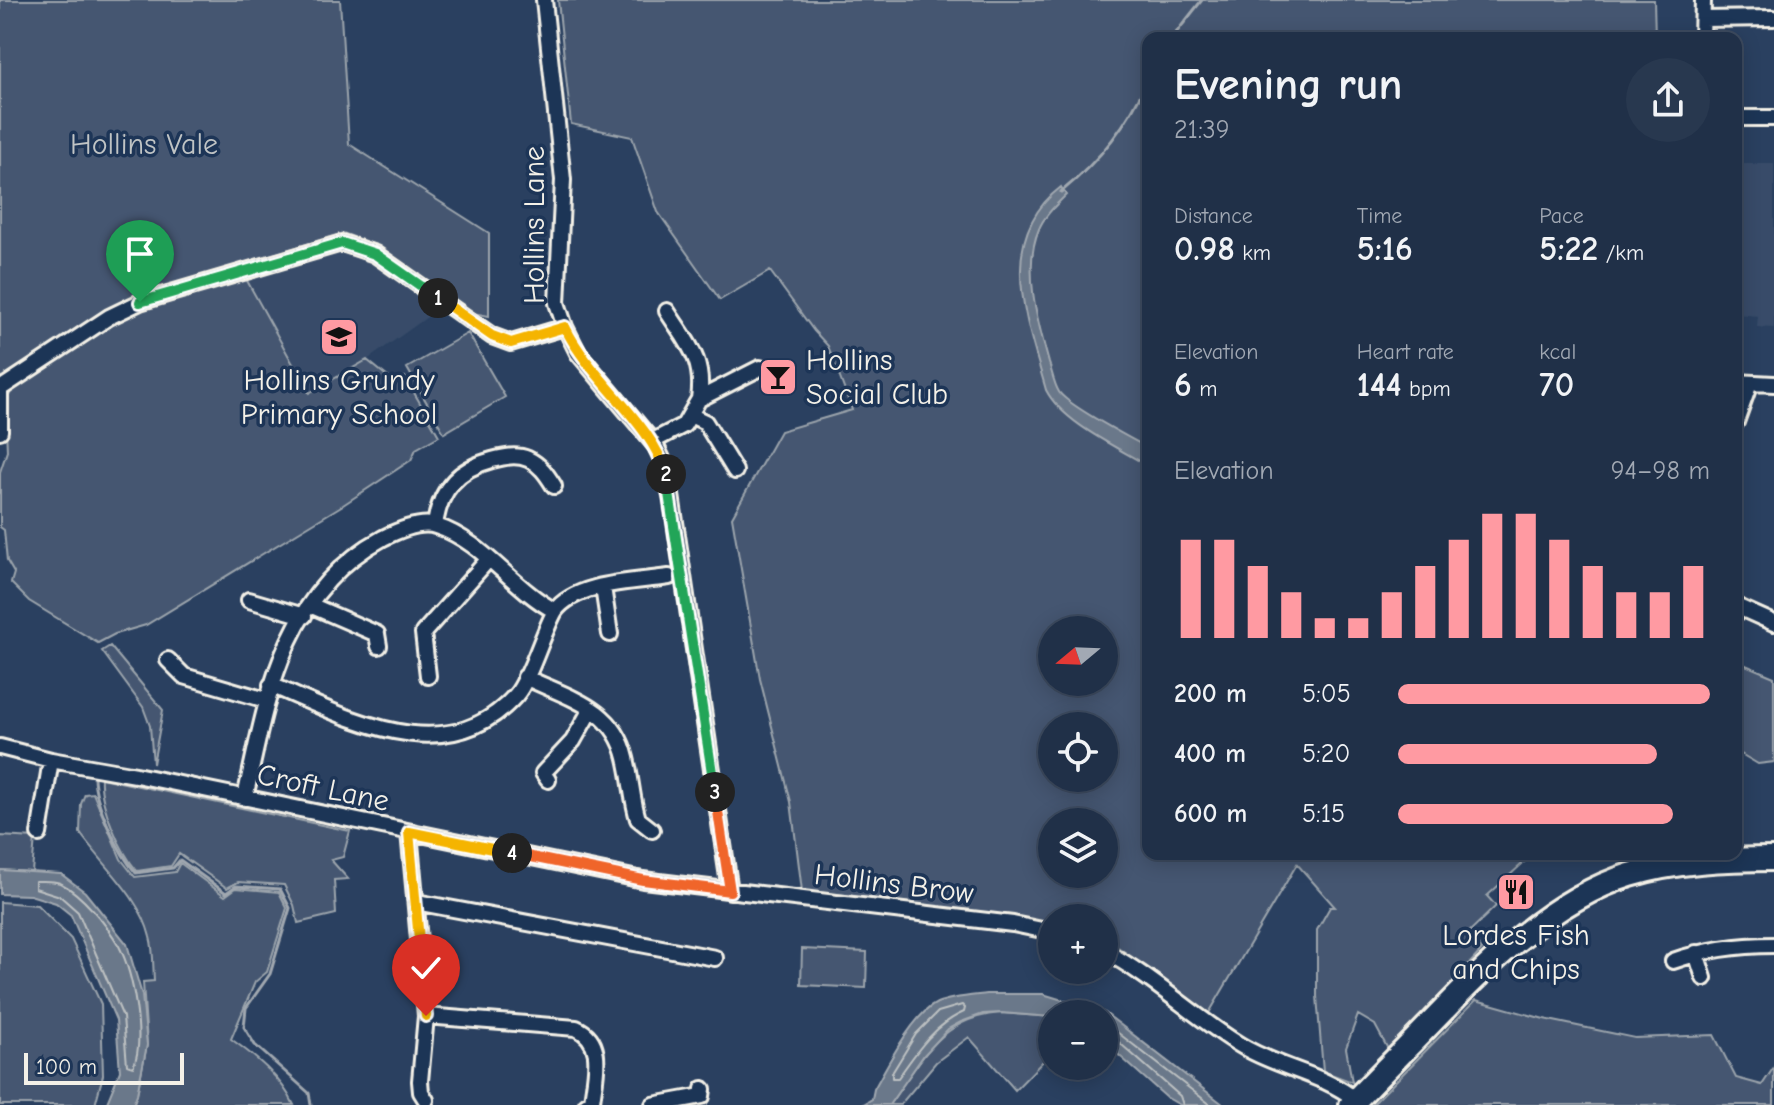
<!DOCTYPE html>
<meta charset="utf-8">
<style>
:root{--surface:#203048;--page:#28384f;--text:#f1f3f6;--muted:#a2a9b4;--line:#3d4b60;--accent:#ff9aa2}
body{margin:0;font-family:"Comic Neue",sans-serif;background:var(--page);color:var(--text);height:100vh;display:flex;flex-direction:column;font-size:30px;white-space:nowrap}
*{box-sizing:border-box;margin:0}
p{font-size:26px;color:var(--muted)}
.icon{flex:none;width:44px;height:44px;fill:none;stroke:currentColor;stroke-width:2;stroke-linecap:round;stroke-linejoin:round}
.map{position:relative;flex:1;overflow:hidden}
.side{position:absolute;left:1142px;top:32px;width:600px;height:828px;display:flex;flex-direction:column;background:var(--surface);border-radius:16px;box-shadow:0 4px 20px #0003,0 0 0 2px var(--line)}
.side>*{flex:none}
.needle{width:52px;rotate:251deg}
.tools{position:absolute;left:1038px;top:616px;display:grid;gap:16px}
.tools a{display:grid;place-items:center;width:80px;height:80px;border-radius:50%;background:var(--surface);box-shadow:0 4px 20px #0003,0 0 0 2px var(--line);font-size:40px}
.scale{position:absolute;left:24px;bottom:20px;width:160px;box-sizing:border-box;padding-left:8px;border:4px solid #f4f1e8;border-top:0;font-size:22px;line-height:28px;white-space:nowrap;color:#f4f1e8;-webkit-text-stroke:6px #1d3557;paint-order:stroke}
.pin{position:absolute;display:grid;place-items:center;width:68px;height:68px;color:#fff;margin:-82px -34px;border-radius:50% 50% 50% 0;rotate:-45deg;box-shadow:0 0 8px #0007}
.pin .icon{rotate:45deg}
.km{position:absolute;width:40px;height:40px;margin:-20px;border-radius:50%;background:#222;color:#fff;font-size:22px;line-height:40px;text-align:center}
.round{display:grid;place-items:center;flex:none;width:84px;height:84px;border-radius:42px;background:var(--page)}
.headline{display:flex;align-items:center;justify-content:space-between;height:136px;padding:0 32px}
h1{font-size:44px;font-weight:700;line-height:60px}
.stats{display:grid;grid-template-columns:repeat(3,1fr);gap:12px;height:136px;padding:8px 32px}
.stats div{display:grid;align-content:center}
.stats b{font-size:34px;font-weight:700}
.stats small{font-size:22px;font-weight:400}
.stats p{font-size:22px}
.chart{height:224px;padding:16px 32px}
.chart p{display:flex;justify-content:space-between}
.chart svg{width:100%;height:144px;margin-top:8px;stroke:var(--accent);stroke-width:6}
ul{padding:0 32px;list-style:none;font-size:26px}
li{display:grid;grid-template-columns:128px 96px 1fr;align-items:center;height:60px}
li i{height:20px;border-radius:10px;background:var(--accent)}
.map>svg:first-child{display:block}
</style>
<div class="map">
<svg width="1774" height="1105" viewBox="0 0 1774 1105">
<rect width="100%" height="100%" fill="#2a4060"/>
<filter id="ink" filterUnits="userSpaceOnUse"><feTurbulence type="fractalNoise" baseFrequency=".0125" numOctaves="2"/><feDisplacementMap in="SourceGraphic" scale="16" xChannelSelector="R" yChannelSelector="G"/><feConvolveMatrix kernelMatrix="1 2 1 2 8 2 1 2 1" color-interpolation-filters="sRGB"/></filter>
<g filter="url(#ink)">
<path fill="#374c69" d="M1736,164H1774V328L1757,327L1758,316L1736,314Z
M341,249L363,257L432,304L430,315L367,360L309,394L245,277Z"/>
<path fill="#445771" stroke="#9ca4ac" stroke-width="2" fill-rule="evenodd" d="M0,0H340L349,144L489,233V316L467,312L378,246L343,233L137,295L105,311L12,374L0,385Z
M558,0H1654L1655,38H1148V854H1533L1487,896L1496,906L1468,933L1482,950L1389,1051L1375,1025L1358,1015L1346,1048L1352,1082L1323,1071L1317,996V930L1330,907H1335L1297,864L1209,1013L1104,937V918H1052V923L838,894L802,891L791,802L760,679L732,517L780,431L852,410L828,346L814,331L770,271L720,300L658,212L632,137L571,124ZM1052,630H1104V682H1052ZM1052,726H1104V778H1052ZM1052,822H1104V874H1052Z
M245,277L309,393L367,360L394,382L405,377L439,436L416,449L411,460L343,505L146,625L115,634L98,643L29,601L11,583L14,573L7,561L4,530L0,527V472L7,451L5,404L14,386L77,343L124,317L163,302Z
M468,333L505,397L444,433L407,368Z
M110,646L163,710L153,764L150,726L143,707L102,651Z
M1736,661L1774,677V762L1758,764L1736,751Z
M101,778L350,831L343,857L331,860L348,879L334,880L336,914L298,923L294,905L284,885L238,882L227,888L179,854L171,866L137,871C120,851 99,804 101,778Z
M93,793L121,859L135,877L175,872L180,863L225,896L236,888L279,892L287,908L267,972L255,982L231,1039C256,1057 281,1077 294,1105H133L137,1094L147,1045L143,982L154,981C153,967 154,951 150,937C141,898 103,865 80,833L81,804L85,794Z
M0,836L35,838L32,872L0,870Z
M0,902L37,905L71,939L101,1004L103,1075L95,1105H0Z
M802,949L867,952L866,988L801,985Z
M1476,1000L1544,1019L1635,1038L1714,1035L1736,1078L1762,1085L1774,1067V1105H1372Z
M1001,1013L1052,1017V1052L1015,1090L969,1037L936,1062L900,1105H889C921,1061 940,1017 1001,1013Z"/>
<path fill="#6a788a" stroke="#a1a8b0" stroke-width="2" d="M1061,187L1066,195C1056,205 1044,216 1039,229C1022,269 1038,323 1049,363C1052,372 1054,384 1059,392C1068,406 1130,438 1148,448V466C1117,447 1063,423 1046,390C1027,322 994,238 1061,187Z
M0,870L61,874L85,892L127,944L142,995L147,1045L137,1094L133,1105H106L120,1071L116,1020L71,915L56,903L30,895L0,894Z
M987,994H1043L1105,1013L1224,1105H1180L1166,1097L1104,1042V1014H1052V1017L1001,1013L983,1014L961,1022L948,1029L924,1055L889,1105H862L872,1099L874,1089C887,1066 913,1014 937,1003C952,997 970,996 987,994Z"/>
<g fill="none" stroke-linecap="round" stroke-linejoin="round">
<path stroke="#bdc1c2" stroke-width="2" d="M35,881C42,881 53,880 60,883C82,894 107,925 119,946C133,973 146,1040 133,1067L127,1065L123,1017L78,912L60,896L35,888Z
M962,1005L965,1008L964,1012C934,1025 917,1051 898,1078H892V1073L916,1034L938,1012Z
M1104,1022L1211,1105
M1104,1036L1114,1038L1180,1096L1183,1105"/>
<path stroke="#a1a8b0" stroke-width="3" d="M1172,38L1202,0
M1061,192C1098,162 1129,123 1148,79
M94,776C94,802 119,854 136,873L173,868L180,860L226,893L236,886L280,889L290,908L270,974L246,1008L244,1027L255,1045L309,1093L311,1105"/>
<defs>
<path id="minor" d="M544,0L563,180L557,303L565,327L578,353L656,446L662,459L671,495L730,891
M1703,19L1774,18
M1702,38L1703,0
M1736,118H1774
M667,311C687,343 705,359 699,399
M1736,382L1774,384
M0,388V431
M0,389L109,317L140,302L342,243L375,254L492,336L511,343L565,327
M690,415L705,422L735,471
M1736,422L1750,383
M653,441L684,425L699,399L760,368
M435,526C439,491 457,469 492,460C504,457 516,454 528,459C541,465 547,475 554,486
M603,587L610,634
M249,600L304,616
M310,605L377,634L379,646
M1736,606L1774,623
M168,660L184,676L266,700
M428,676L423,633L488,560
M525,677C568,698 614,707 626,758C631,778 632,800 638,819L652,830
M271,685C349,718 447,773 516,695C530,679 543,632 555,611
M0,747L51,760L136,775L643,880L1013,924L1052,932
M548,780L543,773L573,741L591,709
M245,798C267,697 283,592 383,538C397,531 421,521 436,526C483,541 512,588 555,611C576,582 636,582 669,577
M409,832L426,1016L420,1081L421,1092L426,1100
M39,834L51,760
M416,902L715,958
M1104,951C1152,976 1194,1017 1240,1045C1277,1068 1322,1073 1356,1100
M1696,953L1704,978
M1673,961C1707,949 1738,945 1774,945
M426,1016L576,1028C606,1041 595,1075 592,1101L586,1105
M653,1105L702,1096L703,1089"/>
<path id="highway" d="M1351,1105C1376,1078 1402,1053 1427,1027C1484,968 1549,900 1630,875C1675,861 1727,859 1774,859"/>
</defs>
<use href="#minor" stroke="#f4f1e8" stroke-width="20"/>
<use href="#highway" stroke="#f4f1e8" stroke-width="28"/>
<use href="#minor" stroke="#1d3557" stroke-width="14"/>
<use href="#highway" stroke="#1d3557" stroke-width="22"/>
</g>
</g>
<g fill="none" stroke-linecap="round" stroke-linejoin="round" filter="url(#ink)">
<defs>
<path id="split-1" d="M140,302L342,243L375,254L438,298"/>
<path id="split-2" d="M438,298L492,336L511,343L565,327C591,381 651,421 666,474"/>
<path id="split-3" d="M666,474L715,792"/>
<path id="split-4" d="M512,853L643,880L730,891L715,792"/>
<path id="split-5" d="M426,1016L409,832L512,853"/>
</defs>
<use href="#split-1" stroke="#fff" stroke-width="16"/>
<use href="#split-2" stroke="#fff" stroke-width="16"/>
<use href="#split-3" stroke="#fff" stroke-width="16"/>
<use href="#split-4" stroke="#fff" stroke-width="16"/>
<use href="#split-5" stroke="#fff" stroke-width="16"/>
<use href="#split-1" stroke="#22a559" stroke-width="10"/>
<use href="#split-2" stroke="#f5b400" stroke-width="10"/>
<use href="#split-3" stroke="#22a559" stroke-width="10"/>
<use href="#split-4" stroke="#f0652b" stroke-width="10"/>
<use href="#split-5" stroke="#f5b400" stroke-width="10"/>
</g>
<defs>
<symbol id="school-square" viewBox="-11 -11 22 22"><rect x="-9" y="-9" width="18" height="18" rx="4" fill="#ff9aa2" stroke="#1d3557"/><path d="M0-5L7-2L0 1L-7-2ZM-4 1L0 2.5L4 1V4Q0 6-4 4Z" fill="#111"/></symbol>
<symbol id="bar-square" viewBox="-11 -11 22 22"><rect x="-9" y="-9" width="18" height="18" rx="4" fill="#ff9aa2" stroke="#1d3557"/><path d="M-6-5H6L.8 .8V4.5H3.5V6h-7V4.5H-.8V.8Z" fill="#111"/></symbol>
<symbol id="restaurant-square" viewBox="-11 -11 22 22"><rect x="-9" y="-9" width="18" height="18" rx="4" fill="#ff9aa2" stroke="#1d3557"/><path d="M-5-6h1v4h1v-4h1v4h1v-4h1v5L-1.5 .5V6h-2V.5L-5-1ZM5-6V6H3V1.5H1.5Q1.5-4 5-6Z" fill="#111"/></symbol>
</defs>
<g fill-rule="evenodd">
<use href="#school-square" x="317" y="315" width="44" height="44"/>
<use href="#bar-square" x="756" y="355" width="44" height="44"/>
<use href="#restaurant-square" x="1494" y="870" width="44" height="44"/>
</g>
<g text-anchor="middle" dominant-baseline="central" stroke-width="7" stroke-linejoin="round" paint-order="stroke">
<g font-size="30" fill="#bfc3c4" stroke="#1d3557">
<text x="144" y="144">Hollins Vale</text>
</g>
<g font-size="30" fill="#f4f1e8" stroke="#1d3557">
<text transform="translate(534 225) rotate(-90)">Hollins Lane</text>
<text transform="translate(323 788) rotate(12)">Croft Lane</text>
<text transform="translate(894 884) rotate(7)">Hollins Brow</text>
</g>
<g font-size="30" fill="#f4f1e8" stroke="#1d3557">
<text x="806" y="360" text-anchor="start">Hollins<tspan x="806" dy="34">Social Club</tspan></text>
<text x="339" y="380">Hollins Grundy<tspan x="339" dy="34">Primary School</tspan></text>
<text x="1516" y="935">Lordes Fish<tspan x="1516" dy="34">and Chips</tspan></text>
</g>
</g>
</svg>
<div class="tools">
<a><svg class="needle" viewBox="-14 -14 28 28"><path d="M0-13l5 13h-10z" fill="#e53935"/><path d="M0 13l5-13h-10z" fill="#a2a9b4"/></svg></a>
<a><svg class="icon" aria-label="locate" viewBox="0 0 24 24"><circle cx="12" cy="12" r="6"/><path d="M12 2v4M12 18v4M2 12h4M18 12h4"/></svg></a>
<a><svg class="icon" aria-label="layers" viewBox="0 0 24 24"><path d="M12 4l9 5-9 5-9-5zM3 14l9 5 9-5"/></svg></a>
<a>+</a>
<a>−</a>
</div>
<div class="scale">100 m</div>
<div class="pin" style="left:140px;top:302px;background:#1e9e55"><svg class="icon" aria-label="arrive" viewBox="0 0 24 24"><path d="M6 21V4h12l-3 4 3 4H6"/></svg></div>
<div class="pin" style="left:426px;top:1016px;background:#d93025"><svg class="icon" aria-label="check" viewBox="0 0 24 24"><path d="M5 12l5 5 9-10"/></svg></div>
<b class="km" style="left:438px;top:298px">1</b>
<b class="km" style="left:666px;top:474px">2</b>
<b class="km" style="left:715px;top:792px">3</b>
<b class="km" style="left:512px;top:853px">4</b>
<section class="side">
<div class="headline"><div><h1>Evening run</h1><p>21:39</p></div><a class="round"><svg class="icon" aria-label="share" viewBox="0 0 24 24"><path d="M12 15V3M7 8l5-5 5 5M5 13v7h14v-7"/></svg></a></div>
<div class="stats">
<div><p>Distance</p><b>0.98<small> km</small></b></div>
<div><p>Time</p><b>5:16</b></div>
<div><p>Pace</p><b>5:22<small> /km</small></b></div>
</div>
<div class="stats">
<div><p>Elevation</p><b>6<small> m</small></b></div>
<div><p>Heart rate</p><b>144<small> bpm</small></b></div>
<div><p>kcal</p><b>70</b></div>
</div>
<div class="chart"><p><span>Elevation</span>94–98 m</p>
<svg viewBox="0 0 160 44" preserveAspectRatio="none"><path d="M5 44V14M15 44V14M25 44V22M35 44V30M45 44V38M55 44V38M65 44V30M75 44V22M85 44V14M95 44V6M105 44V6M115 44V14M125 44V22M135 44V30M145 44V30M155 44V22"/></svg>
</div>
<ul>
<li><b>200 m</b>5:05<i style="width:100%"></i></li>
<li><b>400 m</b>5:20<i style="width:83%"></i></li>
<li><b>600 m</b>5:15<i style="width:88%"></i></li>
</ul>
</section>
</div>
